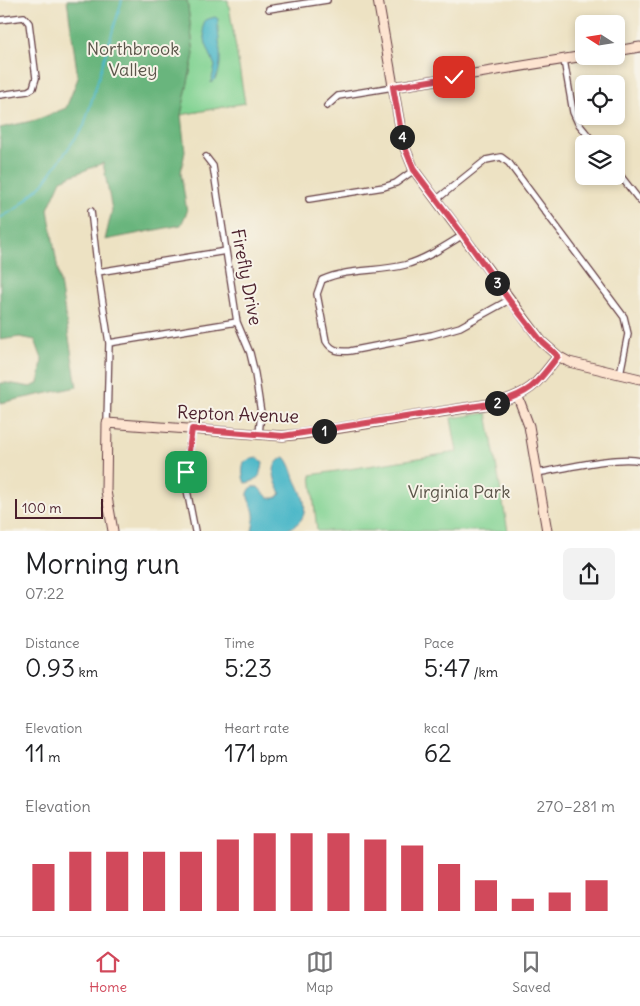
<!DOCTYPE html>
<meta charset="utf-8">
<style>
:root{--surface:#fff;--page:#f2f2f2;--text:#202124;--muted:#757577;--line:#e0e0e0;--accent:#d1495b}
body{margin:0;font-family:Delius,sans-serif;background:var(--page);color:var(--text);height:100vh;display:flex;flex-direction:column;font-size:19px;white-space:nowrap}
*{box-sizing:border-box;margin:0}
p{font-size:16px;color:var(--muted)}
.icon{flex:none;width:28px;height:28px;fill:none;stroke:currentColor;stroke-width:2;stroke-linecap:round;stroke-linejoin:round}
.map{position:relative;height:531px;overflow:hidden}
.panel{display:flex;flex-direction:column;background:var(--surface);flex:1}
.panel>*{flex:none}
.needle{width:32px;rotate:282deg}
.tools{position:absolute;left:575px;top:15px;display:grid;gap:10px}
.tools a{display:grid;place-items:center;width:50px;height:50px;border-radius:8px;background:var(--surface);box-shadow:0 2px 8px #0003;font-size:25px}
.scale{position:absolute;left:15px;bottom:12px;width:88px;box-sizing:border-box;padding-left:5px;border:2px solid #4a1f2b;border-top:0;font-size:14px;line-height:18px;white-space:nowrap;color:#4a1f2b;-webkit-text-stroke:4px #f7f3e8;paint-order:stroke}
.pin{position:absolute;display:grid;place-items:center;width:42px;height:42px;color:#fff;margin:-21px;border-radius:10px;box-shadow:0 2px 8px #0006}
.km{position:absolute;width:25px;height:25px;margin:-12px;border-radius:50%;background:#222;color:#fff;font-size:14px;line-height:25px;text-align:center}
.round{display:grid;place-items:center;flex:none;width:52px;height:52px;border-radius:8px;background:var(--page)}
.head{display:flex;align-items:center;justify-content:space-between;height:85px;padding:0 25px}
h1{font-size:28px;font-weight:600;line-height:38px}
.metrics{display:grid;grid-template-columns:repeat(3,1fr);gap:8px;height:85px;padding:5px 25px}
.metrics div{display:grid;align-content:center}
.metrics b{font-size:25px;font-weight:600}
.metrics small{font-size:14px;font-weight:400}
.metrics p{font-size:14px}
.chart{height:140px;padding:10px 25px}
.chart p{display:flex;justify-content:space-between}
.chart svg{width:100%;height:90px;margin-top:5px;stroke:var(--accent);stroke-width:6}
.tabs{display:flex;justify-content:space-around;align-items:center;height:70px;border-top:1px solid var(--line);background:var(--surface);font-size:14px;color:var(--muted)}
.tabs a{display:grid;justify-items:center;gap:2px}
.tabs .selected{color:var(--accent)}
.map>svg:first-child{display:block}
</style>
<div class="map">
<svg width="640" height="531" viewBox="0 0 640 531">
<rect width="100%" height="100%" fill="#f7f3e8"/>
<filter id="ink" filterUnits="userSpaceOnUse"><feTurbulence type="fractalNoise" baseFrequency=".02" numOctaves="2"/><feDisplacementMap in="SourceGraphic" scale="10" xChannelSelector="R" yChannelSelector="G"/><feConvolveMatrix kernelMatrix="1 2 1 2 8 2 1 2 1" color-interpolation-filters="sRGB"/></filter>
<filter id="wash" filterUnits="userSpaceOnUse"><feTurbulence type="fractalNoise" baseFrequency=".0096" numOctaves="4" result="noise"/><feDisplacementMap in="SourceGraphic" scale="20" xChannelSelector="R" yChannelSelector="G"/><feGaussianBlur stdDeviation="1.12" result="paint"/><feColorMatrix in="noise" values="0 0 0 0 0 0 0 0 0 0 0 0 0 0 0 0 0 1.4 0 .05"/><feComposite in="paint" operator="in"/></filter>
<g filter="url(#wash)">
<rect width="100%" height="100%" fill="#ede2c3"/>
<path fill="#82d393" stroke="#66795f" d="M187,0H228L245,103L181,115L194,54Z
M487,413L508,531H317L311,475L457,452L451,418Z"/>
<path fill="#69b57d" stroke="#5a6a54" d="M67,0H187L194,54L181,115L185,151L181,173L187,212L181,225L105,240L112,210L103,163L61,180L48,209L77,387L0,403V383H7L31,387L39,383L42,359L35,340L20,337L0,340V128L36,120L66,108L78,78Z"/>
<path fill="#4bb7c8" stroke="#4a6b7a" d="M215,17L218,19V22C217,38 227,72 211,83L215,66L206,44L203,27L205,20Z
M285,457C292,464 293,476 298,485C305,500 310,516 294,526C290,528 287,531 283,531C273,531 262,531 252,531C253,526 255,519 254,514C253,503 242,497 252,487H258C265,494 268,501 278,497L281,493C274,481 268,463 285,457Z
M258,458L263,462C262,474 258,482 245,483C242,476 242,470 244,462L251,459Z"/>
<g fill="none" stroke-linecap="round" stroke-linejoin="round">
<path stroke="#4bb7c8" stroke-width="2" d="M0,218L17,208L43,184L84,126L122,0"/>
</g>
</g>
<g filter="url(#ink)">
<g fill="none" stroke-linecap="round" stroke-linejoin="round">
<defs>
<path id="street" d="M269,9L327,0
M0,20L24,17L29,23L36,78L33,88L28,91L0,95
M564,60L573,112L578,123L595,144
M327,106L338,96L393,87
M206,157L213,166L237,322L250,353L255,374L261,413L259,434
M616,170L640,201
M309,199L384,187L396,183L414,170
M436,200L486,160L501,157L509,163L624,317L628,334L620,374
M91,211L98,272L109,343L107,423
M463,235C445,246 426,259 405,265C378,272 348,268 322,280L317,294L326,341C332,351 339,352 350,351L432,335L460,327L509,300
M98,272L226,251
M109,343L237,322
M192,429L186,472L187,490L195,531
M537,473C562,469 619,455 640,461"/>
<path id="secondary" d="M378,0L403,143L414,170L542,342L558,356L569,362L640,379
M616,51L640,47
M393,87L584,56
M518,397L529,426L547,531
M113,531L106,491L107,423L283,436L303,434L496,403C532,392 535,386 558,356"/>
</defs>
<use href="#street" stroke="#623c42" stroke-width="8"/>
<use href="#secondary" stroke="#623c42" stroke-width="11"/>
<use href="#street" stroke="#fff" stroke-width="5.5"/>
<use href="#secondary" stroke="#fde4d0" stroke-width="9"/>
</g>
</g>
<g fill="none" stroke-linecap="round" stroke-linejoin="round" filter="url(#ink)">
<defs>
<path id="route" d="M186,472L192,429L283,436L496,403C532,392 535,386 558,356L542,342L509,300L463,235L414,170L403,143L393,87L454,77"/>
</defs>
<use href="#route" stroke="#fff" stroke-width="10"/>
<use href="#route" stroke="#d1495b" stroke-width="6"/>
</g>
<g text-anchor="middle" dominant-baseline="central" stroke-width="4" stroke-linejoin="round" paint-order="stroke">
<g font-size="18" fill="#5b554a" stroke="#f7f3e8">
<text x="133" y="48">Northbrook<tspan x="133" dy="21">Valley</tspan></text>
<text x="459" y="491">Virginia Park</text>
</g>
<g font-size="18" fill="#4a1f2b" stroke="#f7f3e8">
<text transform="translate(247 277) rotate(79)">Firefly Drive</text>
<text transform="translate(238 414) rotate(2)">Repton Avenue</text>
</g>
</g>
</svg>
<div class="tools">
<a><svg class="needle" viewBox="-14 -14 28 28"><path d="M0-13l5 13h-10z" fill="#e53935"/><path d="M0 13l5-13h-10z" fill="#757577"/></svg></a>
<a><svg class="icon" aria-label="locate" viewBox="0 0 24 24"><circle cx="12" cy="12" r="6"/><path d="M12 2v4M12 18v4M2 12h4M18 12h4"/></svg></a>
<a><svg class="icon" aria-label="layers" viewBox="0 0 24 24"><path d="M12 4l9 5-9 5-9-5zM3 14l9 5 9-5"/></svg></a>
</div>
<div class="scale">100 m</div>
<div class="pin" style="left:186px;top:472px;background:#1e9e55"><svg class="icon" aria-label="arrive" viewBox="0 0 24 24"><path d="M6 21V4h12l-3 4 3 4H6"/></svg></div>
<div class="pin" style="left:454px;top:77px;background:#d93025"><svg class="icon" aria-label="check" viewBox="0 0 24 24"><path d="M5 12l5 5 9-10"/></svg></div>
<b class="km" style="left:324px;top:431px">1</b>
<b class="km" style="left:497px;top:403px">2</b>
<b class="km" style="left:497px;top:283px">3</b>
<b class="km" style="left:402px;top:137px">4</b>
</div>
<section class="panel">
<div class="head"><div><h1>Morning run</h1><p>07:22</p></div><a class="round"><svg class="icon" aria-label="share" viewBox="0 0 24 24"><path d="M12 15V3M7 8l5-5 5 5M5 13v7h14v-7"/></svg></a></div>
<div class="metrics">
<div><p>Distance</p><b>0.93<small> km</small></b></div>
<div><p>Time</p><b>5:23</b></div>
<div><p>Pace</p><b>5:47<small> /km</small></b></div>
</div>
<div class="metrics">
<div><p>Elevation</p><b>11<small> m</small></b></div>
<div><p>Heart rate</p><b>171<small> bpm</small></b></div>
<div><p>kcal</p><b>62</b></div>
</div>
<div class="chart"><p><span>Elevation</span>270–281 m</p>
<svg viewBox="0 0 160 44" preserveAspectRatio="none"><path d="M5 44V21M15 44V15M25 44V15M35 44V15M45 44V15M55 44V9M65 44V6M75 44V6M85 44V6M95 44V9M105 44V12M115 44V21M125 44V29M135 44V38M145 44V35M155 44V29"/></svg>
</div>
</section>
<nav class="tabs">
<a class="selected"><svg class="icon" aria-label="home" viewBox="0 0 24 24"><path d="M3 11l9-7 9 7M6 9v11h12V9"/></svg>Home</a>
<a><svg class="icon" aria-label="map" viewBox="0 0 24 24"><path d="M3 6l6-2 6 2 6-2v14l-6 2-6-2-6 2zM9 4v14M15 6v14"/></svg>Map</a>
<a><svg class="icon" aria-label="saved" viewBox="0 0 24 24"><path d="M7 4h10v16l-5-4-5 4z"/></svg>Saved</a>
</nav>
